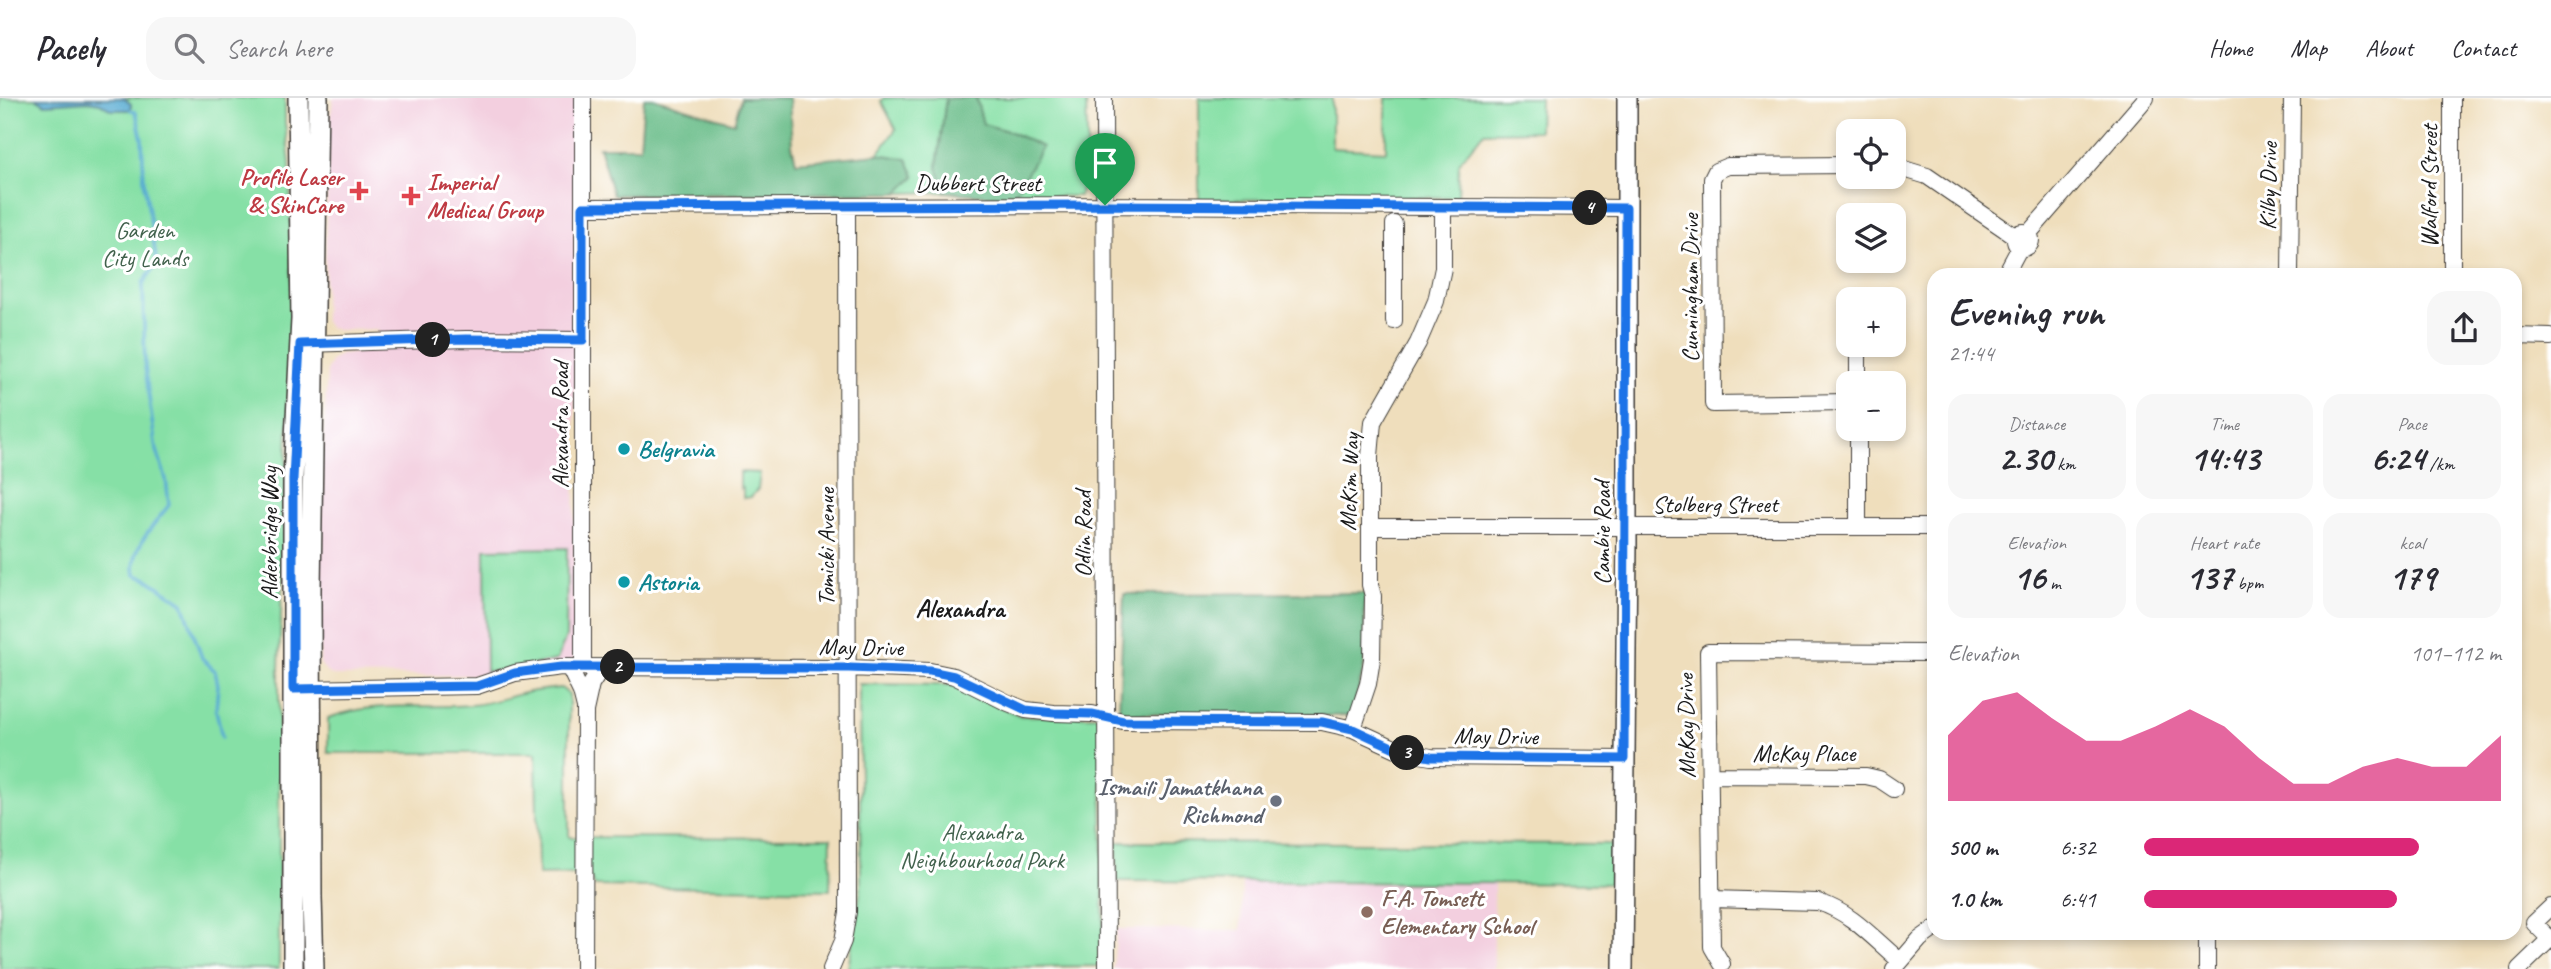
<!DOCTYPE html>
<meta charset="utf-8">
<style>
:root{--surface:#fff;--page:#f7f7f7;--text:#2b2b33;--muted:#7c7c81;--line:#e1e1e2;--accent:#db2777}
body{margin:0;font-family:Caveat,sans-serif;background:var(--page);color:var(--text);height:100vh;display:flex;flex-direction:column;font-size:26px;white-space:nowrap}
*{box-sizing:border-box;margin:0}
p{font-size:23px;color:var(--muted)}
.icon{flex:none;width:38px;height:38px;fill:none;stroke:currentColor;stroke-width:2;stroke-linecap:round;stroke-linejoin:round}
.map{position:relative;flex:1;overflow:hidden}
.drawer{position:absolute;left:1927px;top:170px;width:595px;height:672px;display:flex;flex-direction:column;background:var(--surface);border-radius:21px;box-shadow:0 4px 10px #0003}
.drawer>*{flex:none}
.buttons{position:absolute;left:1836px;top:21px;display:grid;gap:14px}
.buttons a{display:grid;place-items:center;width:70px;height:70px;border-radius:14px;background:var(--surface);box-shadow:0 4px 10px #0003;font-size:35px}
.pin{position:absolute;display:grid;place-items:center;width:60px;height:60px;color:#fff;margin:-72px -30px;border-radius:50% 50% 50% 0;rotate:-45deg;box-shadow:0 0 7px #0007}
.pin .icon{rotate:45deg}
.km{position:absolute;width:35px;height:35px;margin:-18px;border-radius:50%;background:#222;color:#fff;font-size:19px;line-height:35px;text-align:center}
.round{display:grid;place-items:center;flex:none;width:74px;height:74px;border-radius:21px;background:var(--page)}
.head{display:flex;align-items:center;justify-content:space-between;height:119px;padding:0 21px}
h1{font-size:38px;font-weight:700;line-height:52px}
.metrics{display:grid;grid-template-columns:repeat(3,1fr);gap:10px;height:119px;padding:7px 21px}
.metrics div{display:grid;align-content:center;border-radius:18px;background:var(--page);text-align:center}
.metrics b{font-size:35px;font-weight:700}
.metrics small{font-size:19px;font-weight:400}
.metrics p{font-size:19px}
.chart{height:196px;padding:14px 21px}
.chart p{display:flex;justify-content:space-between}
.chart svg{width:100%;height:126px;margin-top:7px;fill:var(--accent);opacity:.7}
ul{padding:0 21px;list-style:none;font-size:23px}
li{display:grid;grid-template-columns:112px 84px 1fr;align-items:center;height:52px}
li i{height:18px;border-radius:9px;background:var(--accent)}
header{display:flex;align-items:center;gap:42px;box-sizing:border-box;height:98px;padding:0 35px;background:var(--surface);border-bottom:2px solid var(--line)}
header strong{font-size:33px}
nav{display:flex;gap:38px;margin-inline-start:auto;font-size:24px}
.search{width:490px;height:63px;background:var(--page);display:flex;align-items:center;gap:18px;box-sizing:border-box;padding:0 24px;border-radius:21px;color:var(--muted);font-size:26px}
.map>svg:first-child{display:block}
</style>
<header>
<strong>Pacely</strong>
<div class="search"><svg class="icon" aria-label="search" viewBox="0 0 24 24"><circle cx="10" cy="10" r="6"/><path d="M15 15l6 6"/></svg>Search here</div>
<nav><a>Home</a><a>Map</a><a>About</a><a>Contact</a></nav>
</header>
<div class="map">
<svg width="2551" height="871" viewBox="0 0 2551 871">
<rect width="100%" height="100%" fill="#fff"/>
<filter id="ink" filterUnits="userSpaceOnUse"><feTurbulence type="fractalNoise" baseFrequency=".0143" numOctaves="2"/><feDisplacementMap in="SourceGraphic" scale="14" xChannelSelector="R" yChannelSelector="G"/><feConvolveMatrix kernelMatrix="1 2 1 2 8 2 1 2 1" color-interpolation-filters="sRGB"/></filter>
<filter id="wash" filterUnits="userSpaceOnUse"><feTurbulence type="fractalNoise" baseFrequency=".00686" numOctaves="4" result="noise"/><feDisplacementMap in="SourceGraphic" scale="28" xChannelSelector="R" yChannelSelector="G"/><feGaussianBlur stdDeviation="1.57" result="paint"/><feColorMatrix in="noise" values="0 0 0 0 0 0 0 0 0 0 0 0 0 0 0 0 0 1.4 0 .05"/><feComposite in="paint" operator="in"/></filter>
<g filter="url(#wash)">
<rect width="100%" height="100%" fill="#efdebc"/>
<path fill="#f3cfdf" d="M333,0H576L574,576L335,578L326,574L320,565L318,378L324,343L327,272L332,262L341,256L380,252L378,231L337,232L329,229L324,222L328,42Z
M1242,785L1494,786V871H1113L1117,831L1241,832Z"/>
<path fill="#86e0a6" stroke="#517e61" stroke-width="2" d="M0,0H285V25L290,65L292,225L279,570V871H0Z
M884,0H946L937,69L946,94L898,95L915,78L907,62L878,56L896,31L881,3Z
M976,0H1086L1088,72L1079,98L1011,99L1018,91L1011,34L982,26Z
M1199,0H1332V50L1386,53V0H1540L1539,33L1484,34L1459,64L1458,99L1199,102Z
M740,374L760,375L758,391L751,399L743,400V390L740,391Z
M567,450L566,539L557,562L502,573H486L485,451Z
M859,586L952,587L1021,618H1101L1104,868L848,871L861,790Z
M561,590L569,596V739L831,740L830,792L595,788L588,776L538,777L536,655H328V620C377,602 421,611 472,607C493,605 509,598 529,594C540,592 551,591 561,590Z
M1117,744L1612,746V786L1117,783Z"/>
<path fill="#6cbe8b" stroke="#446d54" stroke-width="2" d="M644,0H653L734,25L741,0H789L792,47L796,64L878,56L907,61L915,78L898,95L613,97L599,49H640Z
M946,0H976L983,26L1011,34L1042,49L1018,91L1011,99L946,94L937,70Z
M1365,495L1364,569L1352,618L1129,616L1119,612L1124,496Z"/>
<path fill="#56abd2" stroke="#396477" stroke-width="2" d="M36,0H124L131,6V12H111L100,5L88,3L45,6Z"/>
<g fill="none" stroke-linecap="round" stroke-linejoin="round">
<path stroke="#56abd2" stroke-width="3.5" d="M131,12L136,14L142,41L144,82L157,166L143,185L145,268L155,346L166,381L169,407C155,426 129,451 135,477L147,481L183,505L202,560L215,573L218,587L216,612L222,639"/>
</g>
</g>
<g filter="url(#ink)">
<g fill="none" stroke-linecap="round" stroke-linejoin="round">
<defs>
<path id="minor" d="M583,0V569
M1104,0L1107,871
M1848,67L1728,68L1716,73L1712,81L1713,306L1848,304
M1894,68L1927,78L2016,139
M583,109L1105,107L1626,110
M1394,126V223
M2015 142a8 8 0 1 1 16 0a8 8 0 1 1-16 0Z
M2028,136L2146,0
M2005,177L2020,149
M2290,177L2292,0
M2452,177V0
M2515,238L2551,239
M306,246L466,241L583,242
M1858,285V247
M1858,331V428
M1370,429H1934
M569,569L581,594L585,610
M301,591L477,588L515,575L561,569L849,570L930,573L954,578L1006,604L1026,612L1054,615L1092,616L1123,623L1322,624L1353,631L1403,654L1431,659L1624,661
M1353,631L1368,586L1372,561L1373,498L1370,487V358L1373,324L1418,245L1436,203L1443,170V109
M1710,677L1866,678L1879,681L1894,691
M1712,801L1818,804C1851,814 1874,841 1900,863
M2550,841L2534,825L2551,809
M1722,866L1712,849L1708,554L1934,555
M584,871L585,613L591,586L602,569
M831,871L843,843L848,814L847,108
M1894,871L1920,841L1934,831
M2207,871V835
M2519,871L2551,840"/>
<path id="major" d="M293,871V381L301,221L298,0
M314,871L312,799L311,492L318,0
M1623,871L1627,446V0"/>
</defs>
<use href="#minor" stroke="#3c3934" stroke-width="18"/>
<use href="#major" stroke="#3c3934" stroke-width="22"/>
<use href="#minor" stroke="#fff" stroke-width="16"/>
<use href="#major" stroke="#fff" stroke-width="19"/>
</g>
</g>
<g fill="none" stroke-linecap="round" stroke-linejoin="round" filter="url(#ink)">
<defs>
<path id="route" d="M1105,107L1626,110L1624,661L1431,659L1403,654L1353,631L1322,624L1123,623L1092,616L1054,615L1026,612L954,578L930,573L849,570L561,569L515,575L477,588L293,591V381L300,246L466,241L583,242V109Z"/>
</defs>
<use href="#route" stroke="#fff" stroke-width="14"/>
<use href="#route" stroke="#1a73e8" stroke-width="9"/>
</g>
<g fill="#e0444e" stroke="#fff" stroke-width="2.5">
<path d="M355.5 82.5h7v7h7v7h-7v7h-7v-7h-7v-7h7z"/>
<path d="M407.5 87.5h7v7h7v7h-7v7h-7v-7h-7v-7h7z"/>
</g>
<g fill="#0f9aa8" stroke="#fff" stroke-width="2.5">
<circle cx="624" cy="351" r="7"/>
<circle cx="624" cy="484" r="7"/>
</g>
<circle fill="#6b7280" stroke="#fff" stroke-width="2.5" cx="1276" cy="703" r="7"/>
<circle fill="#8d6e63" stroke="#fff" stroke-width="2.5" cx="1367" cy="814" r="7"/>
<g text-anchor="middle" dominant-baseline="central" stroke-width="6" stroke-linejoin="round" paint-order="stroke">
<g font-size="24" font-weight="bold" fill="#be3a42" stroke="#fff" text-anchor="end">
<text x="343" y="79">Profile Laser<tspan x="343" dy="28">&amp; SkinCare</tspan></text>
<text x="427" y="84" text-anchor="start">Imperial<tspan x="427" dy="28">Medical Group</tspan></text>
</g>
<g font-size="24" fill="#1c1c1c" stroke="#fff">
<text x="978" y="85">Dubbert Street</text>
<text transform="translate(2268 88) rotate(-89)">Kilby Drive</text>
<text transform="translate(2429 88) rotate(-90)">Walford Street</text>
<text transform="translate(1690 190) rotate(-90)">Cunningham Drive</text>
<text transform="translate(560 327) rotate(-90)">Alexandra Road</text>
<text transform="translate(1349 384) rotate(-88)">McKim Way</text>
<text x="1715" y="406">Stolberg Street</text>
<text transform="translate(269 435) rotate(-90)">Alderbridge Way</text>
<text transform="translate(1602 435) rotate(-90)">Cambie Road</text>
<text transform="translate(1083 436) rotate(-90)">Odlin Road</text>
<text transform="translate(826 449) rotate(-90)">Tomicki Avenue</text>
<text transform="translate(861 549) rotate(1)">May Drive</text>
<text transform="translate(1686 628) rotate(-91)">McKay Drive</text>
<text transform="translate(1496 638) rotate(1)">May Drive</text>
<text x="1804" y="655">McKay Place</text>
</g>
<g font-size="24" fill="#41614c" stroke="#fff">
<text x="145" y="132">Garden<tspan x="145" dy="28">City Lands</tspan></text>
<text x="982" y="734">Alexandra<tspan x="982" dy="28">Neighbourhood Park</tspan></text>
</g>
<g font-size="24" font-weight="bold" fill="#0d838f" stroke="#fff" text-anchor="start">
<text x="638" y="351">Belgravia</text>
<text x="638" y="484">Astoria</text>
</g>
<g font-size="24" font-weight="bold" fill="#5b616d" stroke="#fff" text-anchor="end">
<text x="1262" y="689">Ismaili Jamatkhana<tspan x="1262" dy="28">Richmond</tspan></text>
</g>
<g font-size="24" font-weight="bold" fill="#785e54" stroke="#fff" text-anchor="start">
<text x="1381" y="800">F.A. Tomsett<tspan x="1381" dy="28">Elementary School</tspan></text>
</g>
<g font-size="26" font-weight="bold" fill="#1c1c1c" stroke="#fff">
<text x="960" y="510">Alexandra</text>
</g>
</g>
</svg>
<div class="buttons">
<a><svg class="icon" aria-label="locate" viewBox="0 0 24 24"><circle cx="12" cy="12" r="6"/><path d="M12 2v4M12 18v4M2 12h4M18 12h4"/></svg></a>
<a><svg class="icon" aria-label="layers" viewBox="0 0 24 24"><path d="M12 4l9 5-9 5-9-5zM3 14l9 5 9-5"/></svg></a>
<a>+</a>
<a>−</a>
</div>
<div class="pin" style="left:1105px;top:107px;background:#1e9e55"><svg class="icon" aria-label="arrive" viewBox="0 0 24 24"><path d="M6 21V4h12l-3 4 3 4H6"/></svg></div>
<b class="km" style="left:433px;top:242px">1</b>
<b class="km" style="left:618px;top:569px">2</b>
<b class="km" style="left:1407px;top:655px">3</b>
<b class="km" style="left:1590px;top:110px">4</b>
<section class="drawer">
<div class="head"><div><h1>Evening run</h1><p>21:44</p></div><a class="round"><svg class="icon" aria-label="share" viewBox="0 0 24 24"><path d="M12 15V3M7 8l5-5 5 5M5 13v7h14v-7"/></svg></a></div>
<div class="metrics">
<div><p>Distance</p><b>2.30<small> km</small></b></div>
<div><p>Time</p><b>14:43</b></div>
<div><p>Pace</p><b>6:24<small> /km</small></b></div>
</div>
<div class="metrics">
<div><p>Elevation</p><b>16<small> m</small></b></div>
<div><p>Heart rate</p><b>137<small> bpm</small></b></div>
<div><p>kcal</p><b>179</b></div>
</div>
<div class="chart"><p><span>Elevation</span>101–112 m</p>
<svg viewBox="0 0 160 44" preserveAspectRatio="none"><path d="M0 44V21L10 9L20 6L30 15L40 23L50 23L60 18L70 12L80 18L90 29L100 38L110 38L120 32L130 29L140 32L150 32L160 21V44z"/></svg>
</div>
<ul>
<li><b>500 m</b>6:32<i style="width:77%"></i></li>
<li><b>1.0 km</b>6:41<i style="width:71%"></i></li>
</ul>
</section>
</div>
